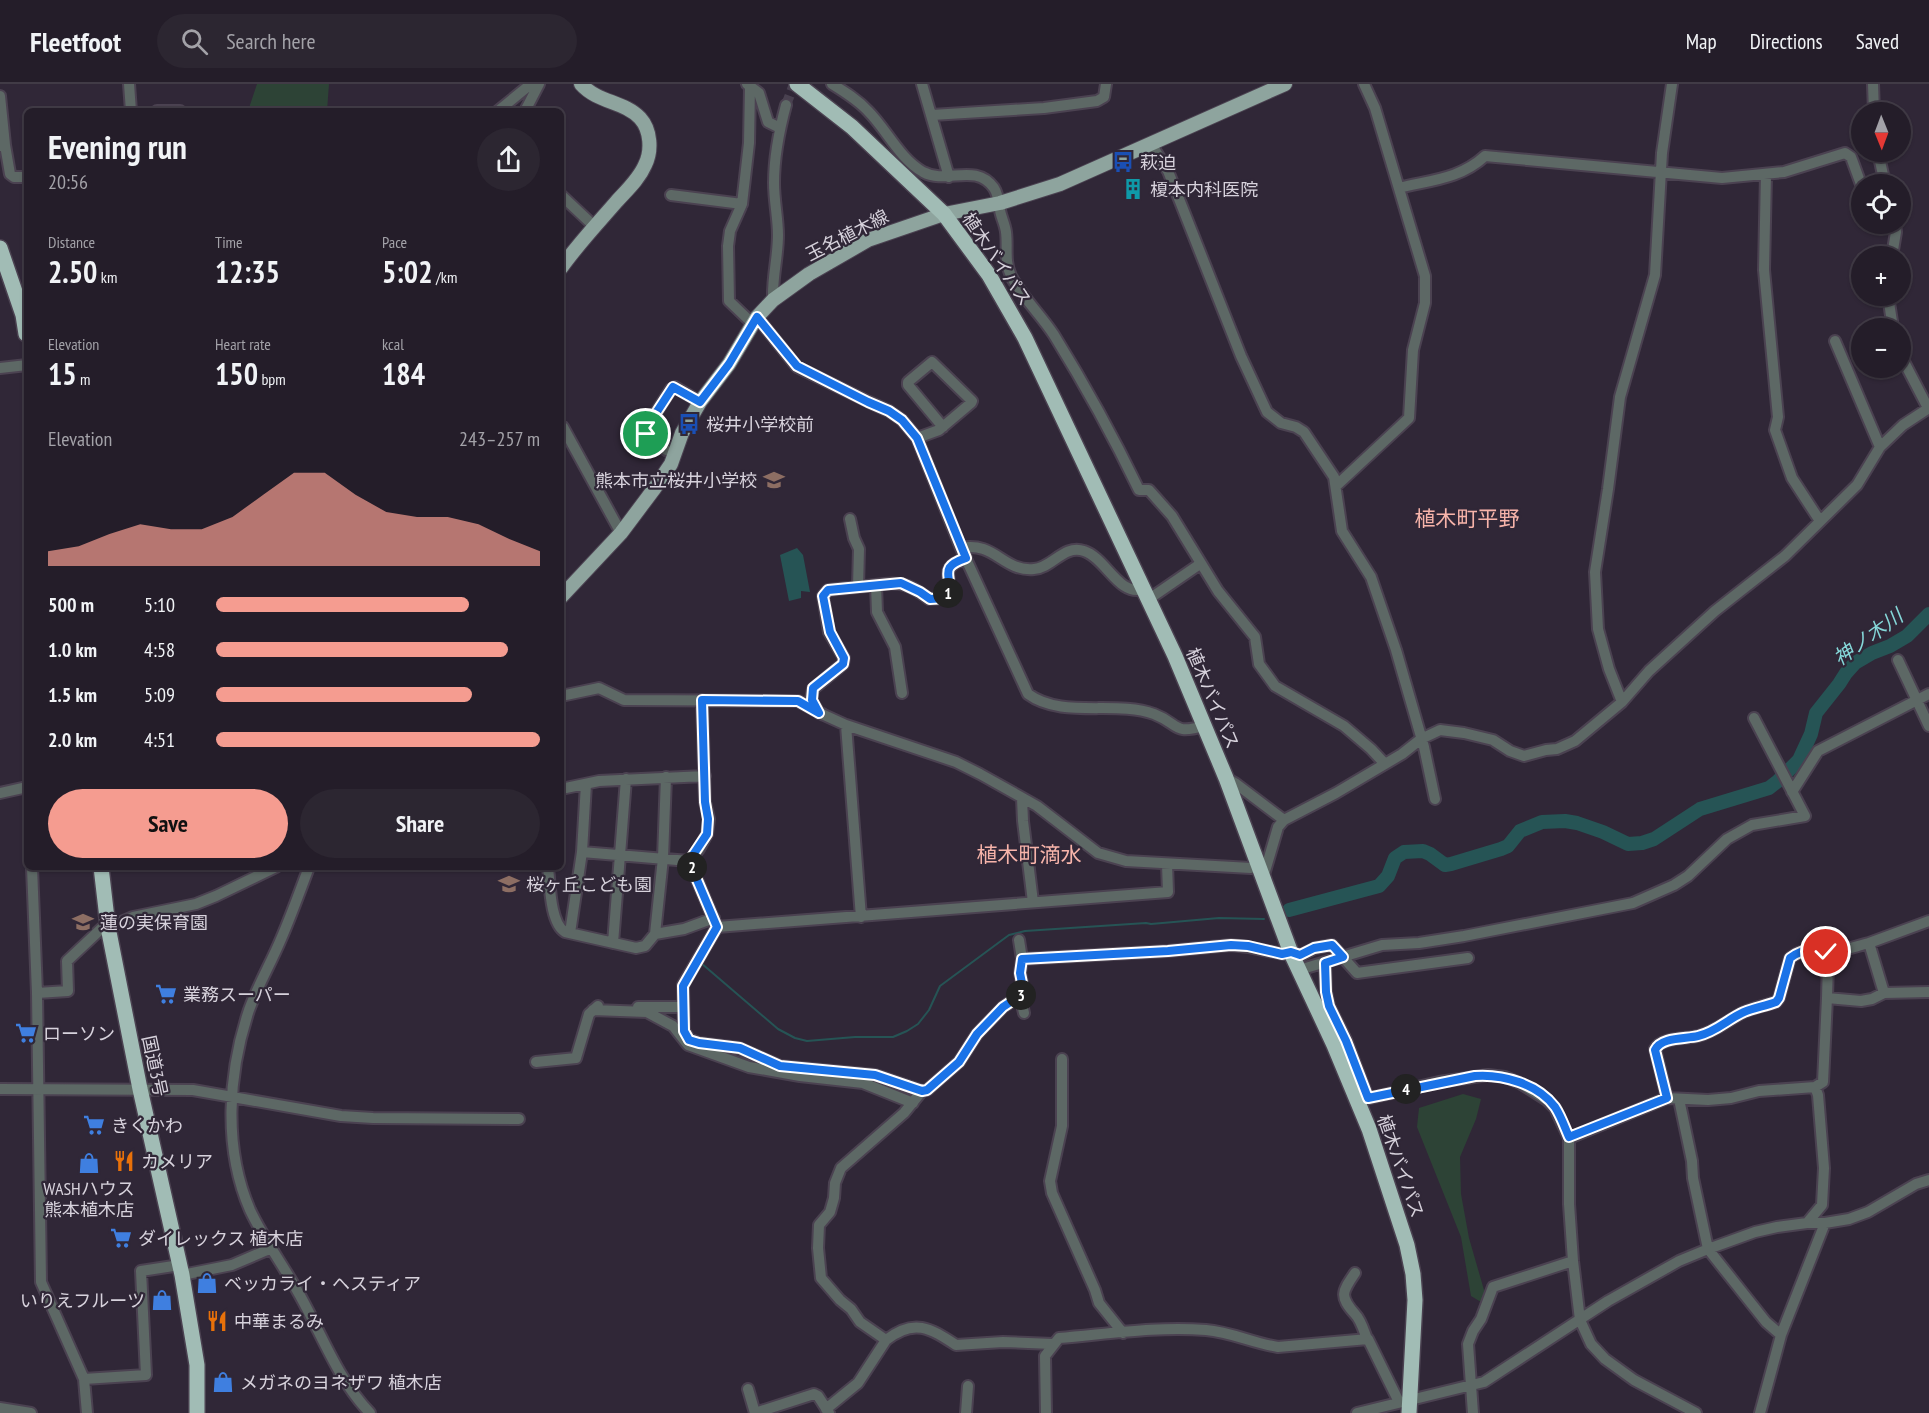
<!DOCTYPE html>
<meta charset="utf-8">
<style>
:root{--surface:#241d29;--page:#2c2631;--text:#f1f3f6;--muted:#a3a2a8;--line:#413b46;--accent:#f59c90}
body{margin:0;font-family:"PT Sans Narrow","Noto Sans JP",sans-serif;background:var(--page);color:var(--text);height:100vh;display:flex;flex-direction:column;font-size:22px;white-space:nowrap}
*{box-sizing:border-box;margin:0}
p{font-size:20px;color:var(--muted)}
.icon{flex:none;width:33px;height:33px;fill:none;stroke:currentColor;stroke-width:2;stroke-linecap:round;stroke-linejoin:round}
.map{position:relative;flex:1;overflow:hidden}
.sheet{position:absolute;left:24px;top:24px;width:540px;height:762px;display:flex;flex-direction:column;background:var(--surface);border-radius:9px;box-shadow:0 2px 4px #0004,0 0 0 2px var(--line)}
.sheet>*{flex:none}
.needle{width:39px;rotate:179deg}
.fabs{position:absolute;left:1851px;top:18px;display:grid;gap:12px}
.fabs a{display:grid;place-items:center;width:60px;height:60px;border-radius:50%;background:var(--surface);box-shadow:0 2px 4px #0004,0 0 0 2px var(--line);font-size:30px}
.pin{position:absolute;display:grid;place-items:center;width:51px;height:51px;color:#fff;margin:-26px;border:3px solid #fff;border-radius:50%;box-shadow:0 2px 6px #0007}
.km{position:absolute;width:30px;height:30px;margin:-15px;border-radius:50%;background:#222;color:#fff;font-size:16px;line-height:30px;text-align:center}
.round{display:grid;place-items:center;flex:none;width:63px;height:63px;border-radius:32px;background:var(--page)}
.summary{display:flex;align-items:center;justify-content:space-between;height:102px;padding:0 24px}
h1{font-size:33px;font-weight:600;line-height:45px}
.metrics{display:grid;grid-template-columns:repeat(3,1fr);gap:9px;height:102px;padding:6px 24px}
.metrics div{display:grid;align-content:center}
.metrics b{font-size:30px;font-weight:600}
.metrics small{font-size:16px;font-weight:400}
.metrics p{font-size:16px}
.chart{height:168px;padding:12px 24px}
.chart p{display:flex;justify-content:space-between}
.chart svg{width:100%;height:108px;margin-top:6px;fill:var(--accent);opacity:.7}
.button{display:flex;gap:12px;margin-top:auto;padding:12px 24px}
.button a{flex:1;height:69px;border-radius:36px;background:var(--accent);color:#111;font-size:24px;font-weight:600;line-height:69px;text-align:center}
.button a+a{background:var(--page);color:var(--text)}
ul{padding:0 24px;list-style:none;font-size:20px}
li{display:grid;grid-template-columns:96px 72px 1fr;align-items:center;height:45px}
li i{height:15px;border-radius:8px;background:var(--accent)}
header{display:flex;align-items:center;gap:36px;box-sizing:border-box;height:84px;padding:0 30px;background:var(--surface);border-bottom:2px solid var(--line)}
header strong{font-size:28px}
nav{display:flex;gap:33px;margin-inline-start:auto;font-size:21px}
.search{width:420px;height:54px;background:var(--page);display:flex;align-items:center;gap:15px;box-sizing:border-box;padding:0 21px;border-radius:33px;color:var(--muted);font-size:22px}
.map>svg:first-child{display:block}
</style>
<header>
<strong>Fleetfoot</strong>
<div class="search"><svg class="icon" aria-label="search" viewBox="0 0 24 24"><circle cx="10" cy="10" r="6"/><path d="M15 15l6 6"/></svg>Search here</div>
<nav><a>Map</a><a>Directions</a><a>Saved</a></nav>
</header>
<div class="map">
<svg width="1929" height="1329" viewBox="0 0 1929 1329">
<rect width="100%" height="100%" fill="#302737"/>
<path fill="#2d4336" d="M257,0H329L327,27H248Z
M1463,1010L1481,1015L1476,1035L1460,1073L1461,1110L1469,1154L1484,1206V1214L1481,1218L1471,1212L1461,1153L1417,1043L1419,1024Z"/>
<path fill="#265455" d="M797,464L803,471L810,508L801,507V514L789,517L780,471Z"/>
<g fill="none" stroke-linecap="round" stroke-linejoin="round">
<path stroke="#265455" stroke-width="2" d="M701,879L778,945L795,954L807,957L855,953H893L907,947L918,940L929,926L940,902L1009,851L1025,847L1146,839L1151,840L1219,834L1264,835"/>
<path stroke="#265455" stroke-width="14" d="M1289,826L1379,802L1388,792L1395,774L1404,768L1423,767L1430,770L1445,781L1451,780L1501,765L1508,762L1520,747L1542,738L1565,737L1577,739L1603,748L1628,760L1642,759L1654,755L1700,725L1769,704L1778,697L1799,676L1811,650L1816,629L1839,600L1846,589L1855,579L1872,569L1890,562L1907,552L1929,530"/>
<path stroke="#494150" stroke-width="10" stroke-dasharray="10 5" stroke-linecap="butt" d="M786,21L794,0"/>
<defs>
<path id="minor" d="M129,0L131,27
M747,0L759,9L768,38L780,44
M832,0C845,8 858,16 868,27C887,46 899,74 923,88C947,101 975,78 994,104C998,110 999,119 1000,126C1001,133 1005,140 1006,148C1008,163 1004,177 1011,192C1022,213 1041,231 1054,251C1085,301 1113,352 1139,406H1149L1172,432L1218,507L1255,553L1259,580L1275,602L1344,642L1371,665L1385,680
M922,0L949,93
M1873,0L1874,28
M0,12L5,61
M157,27H180
M498,27L531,0
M525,27L539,0
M932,31L1044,24L1097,17L1104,13L1106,0
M1151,60L1168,87L1241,272L1267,328L1281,339L1296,343L1304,348L1334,393L1342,447L1371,493L1396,566L1424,663L1435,715
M0,62L5,61L10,90L14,93H27
M1878,68L1885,100
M1766,90L1764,186L1778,333L1775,346L1792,394L1820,437
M1399,104C1431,96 1460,95 1485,72L1722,94L1784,88L1845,69L1851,73L1862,103
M561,111L595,143
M671,111L742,120L749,59L750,3
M742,120L730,147L728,162L729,217L753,240
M1892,172L1896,148L1895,140
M1888,212L1893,244
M773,216C772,194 778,173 778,151C778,134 774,117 774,99C774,72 779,47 786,21
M757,233L797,283L869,318L889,327L902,336L917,354L961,464L1028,610C1062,635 1115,616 1154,630C1180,640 1172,651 1204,642
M1835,257L1880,363
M1900,270L1928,324
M0,284L27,281
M563,343L621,449
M917,354L939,346L971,319L972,317L932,278L908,298V301L943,343
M666,366L644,348L671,305L675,303L700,318
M1336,402L1409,334L1413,266L1425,219V192L1375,24L1364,0
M850,435L854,454L859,465L858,503
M961,464C995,457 1003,488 1034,485C1052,484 1064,460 1084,467C1106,474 1119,513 1143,505
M1149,515L1200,480
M1898,576L1929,642
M902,609L895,563L877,528L876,501C900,497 910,500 929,515L946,514C957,493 934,486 966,474
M561,612L599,604L624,616L798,617L824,631L846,641L956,678L980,690L1037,722L1098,769L1126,777L1251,784L1258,781
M702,616L705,718L709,735L707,750L699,765L689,777L717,843
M1622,618L1609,585L1598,545L1595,488L1608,405L1620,313L1655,191L1662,69L1672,0
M819,629L811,616L813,605L843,580L844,574L829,548L823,512L828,506L876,501
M846,641L861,833
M1226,694L1235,699L1284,736
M561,705L599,697L705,692
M1792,708L1818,667L1929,610
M0,709L27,703
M1022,714L1023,737L1033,818
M582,768L689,777
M32,783L37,909L41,1198L84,1295L87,1329
M309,783C300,807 291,832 281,855C271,879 258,901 249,926C228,989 223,1064 250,1126C263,1154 283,1181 298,1208C321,1248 337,1295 370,1329
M548,783C550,800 550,839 565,848L636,864L645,862L655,850L684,845L714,834
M1263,794L1278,743L1284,736L1336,709L1402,670L1421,655L1440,646L1464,649L1493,656L1510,667L1524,672L1546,666L1557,665L1575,657L1622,618L1649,587L1715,527L1785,472L1857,401L1880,363L1903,341L1929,324
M717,843L683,901L684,947L689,955L699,959L739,964L780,982L875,991L922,1007L927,1006L959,978L977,950L1003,923L1024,909L1020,889L1022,875L1168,867L1231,861L1248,863L1283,870L1291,869L1301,871L1315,864L1332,861L1357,889L1468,874
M717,843L1168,808L1167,780
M570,849L582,768L586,700
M655,850L663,774L666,693
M1019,856L1022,875
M613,859L626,695
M1826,868L1828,878L1827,914
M1325,879L1326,908L1329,922L1346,956L1368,1014
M1299,886L1382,861L1419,859L1464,852L1633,819L1674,801L1688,792L1727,755L1752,741L1805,732L1754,634
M37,909L68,907L67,877L102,844L112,842L133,833L196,820L216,812L276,783
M1884,909L1869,859L1929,837
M1020,911L1024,929
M638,923H682
M593,926L647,928L673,942L688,961L749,983L800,992L863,999L913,1019
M1062,975V1042L1050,1097L1052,1109L1095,1206L1099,1219L1123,1249
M536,978L576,974L589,930L598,922
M0,1005L193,1006L341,1032L373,1034L519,1035
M922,1007L904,1029L841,1084L835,1099L834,1114L830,1128L819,1141L818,1164L821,1194L840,1216L851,1225L860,1238L886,1256C914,1234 930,1244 956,1261L1003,1258L1053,1260
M1667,1014L1655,965C1661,953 1686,955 1698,952C1714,948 1726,938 1740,930C1751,924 1764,922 1776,918L1779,914L1790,874C1803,864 1811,866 1826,868C1839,869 1856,862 1869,859
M1679,1015L1692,1077L1693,1094L1708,1165L1766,1238L1781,1251
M1357,1017L1439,998L1488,991L1505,993L1520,999L1547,1016L1555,1024L1569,1054V1120L1573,1177L1580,1236L1591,1260L1605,1275L1634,1296L1696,1329
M1569,1054L1667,1014L1708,1016L1731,1014L1759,1007L1815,1003L1823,998L1827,914L1861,917L1872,915L1884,909L1929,908
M1807,1139L1822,1121L1824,1084L1818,1011L1815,1003
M1355,1189C1342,1208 1339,1212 1355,1230C1361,1236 1364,1247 1367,1255
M182,1191L232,1181L272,1164
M84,1295L146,1291L141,1187L180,1181
M748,1305L755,1329
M0,1324L31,1329
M826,1325L858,1299L886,1256
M755,1329L814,1310L818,1312L829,1329
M966,1329L968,1302
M1046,1329L1045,1272L1059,1254C1108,1250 1157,1242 1206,1246C1231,1248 1253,1259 1278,1263L1368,1255L1399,1318
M1357,1329L1484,1298L1608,1217L1679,1177L1708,1165L1755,1148L1777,1143L1807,1139H1825L1849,1135L1868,1128L1916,1100L1929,1096
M1473,1329L1468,1260L1473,1247L1481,1235L1493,1203L1573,1177
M1760,1329L1781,1251L1825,1139"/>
<path id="major" d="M561,184C578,160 598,139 617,117C627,106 639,95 645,81C652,67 651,46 640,34C624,17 598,19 581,0
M561,513L621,449L654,405L671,380L682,349L700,318L729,280L757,233L773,216L809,190L868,156L944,130L1000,119L1060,100L1285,0"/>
<path id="highway" d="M797,0L852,43L944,130L989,191L1025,254L1175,572L1226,694L1291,869L1334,961L1369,1045L1407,1161L1413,1190L1415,1216L1409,1329
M0,164L23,231L26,250
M101,783L108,843L140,1005L182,1191L197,1281V1329"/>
</defs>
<use href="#minor" stroke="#4b4251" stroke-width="14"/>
<use href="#major" stroke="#4b4251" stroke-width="16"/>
<use href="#highway" stroke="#4b4251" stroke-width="18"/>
<use href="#minor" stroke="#5d6865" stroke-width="10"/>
<use href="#major" stroke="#8ea49e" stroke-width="14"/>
<use href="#highway" stroke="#a1bcb5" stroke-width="15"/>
</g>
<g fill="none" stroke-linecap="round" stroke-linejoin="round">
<defs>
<path id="route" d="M646,350L645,346L673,303L700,318L729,280L757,233L797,282L868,318L889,327L902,336L917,354L966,474C934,485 957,493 946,514L930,515L920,508L901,499L828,506L823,512L830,548L844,574L843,580L813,604L812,616L819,629L798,617L702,616L705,718L708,735L707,750L689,777L717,843L683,902L684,947L689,956L699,959L740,964L780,982L875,991L922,1007L927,1006L959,978L977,950L1003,923L1024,909L1020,889L1022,875L1168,867L1231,861L1248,862L1282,870L1291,868L1300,871L1314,864L1332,861L1343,873L1325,879L1326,908L1329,922L1346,957L1368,1014L1475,992C1503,990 1538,1000 1555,1023C1561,1032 1565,1044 1569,1053L1667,1014L1655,966C1661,953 1685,955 1698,952C1716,948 1728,935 1744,928C1754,924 1765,922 1776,918L1779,914L1790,874C1801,866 1813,863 1826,868"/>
</defs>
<use href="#route" stroke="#fff" stroke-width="12"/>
<use href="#route" stroke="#1a73e8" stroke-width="8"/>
</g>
<defs>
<symbol id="bus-bare" viewBox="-9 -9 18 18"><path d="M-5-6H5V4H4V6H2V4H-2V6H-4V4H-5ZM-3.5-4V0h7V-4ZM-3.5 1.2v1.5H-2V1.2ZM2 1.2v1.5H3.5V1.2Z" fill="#1a4fb4" stroke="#302737" stroke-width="2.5" paint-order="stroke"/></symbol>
<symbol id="building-bare" viewBox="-9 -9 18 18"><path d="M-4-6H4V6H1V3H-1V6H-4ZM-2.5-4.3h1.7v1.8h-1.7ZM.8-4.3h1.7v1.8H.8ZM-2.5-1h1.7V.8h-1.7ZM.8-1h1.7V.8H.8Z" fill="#0f9aa8" stroke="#302737" stroke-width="2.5" paint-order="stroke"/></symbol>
<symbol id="school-bare" viewBox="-9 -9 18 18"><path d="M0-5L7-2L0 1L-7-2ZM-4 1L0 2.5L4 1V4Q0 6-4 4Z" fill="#8d6e63" stroke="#302737" stroke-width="2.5" paint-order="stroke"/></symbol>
<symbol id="supermarket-bare" viewBox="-9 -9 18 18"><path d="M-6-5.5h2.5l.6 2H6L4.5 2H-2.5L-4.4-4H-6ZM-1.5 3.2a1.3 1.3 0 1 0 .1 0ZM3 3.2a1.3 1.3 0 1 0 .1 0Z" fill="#3f7fe0" stroke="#302737" stroke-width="2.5" paint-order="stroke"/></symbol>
<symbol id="restaurant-bare" viewBox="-9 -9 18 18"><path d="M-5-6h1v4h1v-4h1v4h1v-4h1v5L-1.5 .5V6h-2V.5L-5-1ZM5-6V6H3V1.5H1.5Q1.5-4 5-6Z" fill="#e8710a" stroke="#302737" stroke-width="2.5" paint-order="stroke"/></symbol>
<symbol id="shop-bare" viewBox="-9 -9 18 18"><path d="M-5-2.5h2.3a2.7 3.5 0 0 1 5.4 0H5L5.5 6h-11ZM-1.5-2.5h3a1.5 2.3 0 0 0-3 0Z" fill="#3f7fe0" stroke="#302737" stroke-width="2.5" paint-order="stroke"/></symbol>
</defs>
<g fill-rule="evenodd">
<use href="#bus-bare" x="1108" y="63" width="30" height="30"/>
<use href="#building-bare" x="1118" y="90" width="30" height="30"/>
<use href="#bus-bare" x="674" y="325" width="30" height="30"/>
<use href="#school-bare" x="759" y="381" width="30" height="30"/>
<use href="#school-bare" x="494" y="785" width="30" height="30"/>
<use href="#school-bare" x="68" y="823" width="30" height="30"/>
<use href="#supermarket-bare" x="151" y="895" width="30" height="30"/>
<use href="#supermarket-bare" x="11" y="934" width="30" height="30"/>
<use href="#supermarket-bare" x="79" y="1026" width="30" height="30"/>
<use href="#restaurant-bare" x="109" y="1062" width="30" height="30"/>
<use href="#shop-bare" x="74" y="1064" width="30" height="30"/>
<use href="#supermarket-bare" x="106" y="1139" width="30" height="30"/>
<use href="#shop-bare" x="192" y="1184" width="30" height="30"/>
<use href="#shop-bare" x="147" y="1201" width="30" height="30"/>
<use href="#restaurant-bare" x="202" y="1222" width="30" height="30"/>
<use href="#shop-bare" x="208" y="1283" width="30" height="30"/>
</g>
<g text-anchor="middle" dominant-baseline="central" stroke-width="4.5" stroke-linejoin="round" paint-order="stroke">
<g font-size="18" fill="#d7d2dc" stroke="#302737" text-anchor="start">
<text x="1140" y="78">萩迫</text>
<text x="1150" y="105">榎本内科医院</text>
<text x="706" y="340">桜井小学校前</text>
<text x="757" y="396" text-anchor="end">熊本市立桜井小学校</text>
<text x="526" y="800">桜ヶ丘こども園</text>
<text x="100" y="838">蓮の実保育園</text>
<text x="183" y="910">業務スーパー</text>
<text x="43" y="949">ローソン</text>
<text x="111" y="1041">きくかわ</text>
<text x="141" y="1077">カメリア</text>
<text x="89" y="1104" text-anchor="middle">WASHハウス<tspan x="89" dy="21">熊本植木店</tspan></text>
<text x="138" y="1154">ダイレックス 植木店</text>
<text x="224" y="1199">ベッカライ・ヘスティア</text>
<text x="145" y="1216" text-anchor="end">いりえフルーツ</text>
<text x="234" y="1237">中華まるみ</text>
<text x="240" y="1298">メガネのヨネザワ 植木店</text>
</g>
<g font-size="18" fill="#d7d2dc" stroke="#302737">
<text transform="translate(847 151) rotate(-27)">玉名植木線</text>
<text transform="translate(997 175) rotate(56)">植木バイパス</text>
<text transform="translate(1213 614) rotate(67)">植木バイパス</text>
<text transform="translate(155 982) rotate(78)">国道3号</text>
<text transform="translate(1401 1082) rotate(71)">植木バイパス</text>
</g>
<g font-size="20" font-style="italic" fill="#85d8d9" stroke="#302737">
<text transform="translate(1868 553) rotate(-36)">神ノ木川</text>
</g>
<g font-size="21" fill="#f7b4aa" stroke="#302737">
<text x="1467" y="434">植木町平野</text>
<text x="1029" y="770">植木町滴水</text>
</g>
</g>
</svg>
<div class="fabs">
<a><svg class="needle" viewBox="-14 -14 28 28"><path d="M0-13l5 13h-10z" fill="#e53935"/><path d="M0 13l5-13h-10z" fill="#a3a2a8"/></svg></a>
<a><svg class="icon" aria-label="locate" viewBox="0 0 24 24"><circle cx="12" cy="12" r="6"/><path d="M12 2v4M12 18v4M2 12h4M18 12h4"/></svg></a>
<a>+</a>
<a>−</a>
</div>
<div class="pin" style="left:646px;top:350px;background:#1e9e55"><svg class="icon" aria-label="arrive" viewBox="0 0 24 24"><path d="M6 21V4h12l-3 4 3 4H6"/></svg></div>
<div class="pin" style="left:1826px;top:868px;background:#d93025"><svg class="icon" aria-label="check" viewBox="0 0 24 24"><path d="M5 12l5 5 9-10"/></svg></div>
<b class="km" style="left:948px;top:509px">1</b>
<b class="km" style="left:692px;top:783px">2</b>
<b class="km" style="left:1021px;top:911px">3</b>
<b class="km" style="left:1406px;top:1005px">4</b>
<section class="sheet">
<div class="summary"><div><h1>Evening run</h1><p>20:56</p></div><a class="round"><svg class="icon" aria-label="share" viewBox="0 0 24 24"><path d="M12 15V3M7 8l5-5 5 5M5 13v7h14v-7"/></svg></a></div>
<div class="metrics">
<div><p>Distance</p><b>2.50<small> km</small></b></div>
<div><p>Time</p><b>12:35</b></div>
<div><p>Pace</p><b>5:02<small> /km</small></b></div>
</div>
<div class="metrics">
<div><p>Elevation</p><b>15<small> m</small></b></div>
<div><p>Heart rate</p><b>150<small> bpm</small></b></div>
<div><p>kcal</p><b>184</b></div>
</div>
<div class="chart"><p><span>Elevation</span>243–257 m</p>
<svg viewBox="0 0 160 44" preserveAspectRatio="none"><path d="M0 44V38L10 36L20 31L30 27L40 29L50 29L60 24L70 15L80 6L90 6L100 15L110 22L120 24L130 24L140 27L150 33L160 38V44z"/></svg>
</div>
<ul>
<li><b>500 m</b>5:10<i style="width:78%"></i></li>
<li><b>1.0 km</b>4:58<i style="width:90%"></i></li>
<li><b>1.5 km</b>5:09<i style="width:79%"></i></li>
<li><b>2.0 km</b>4:51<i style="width:100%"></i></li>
</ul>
<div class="button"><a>Save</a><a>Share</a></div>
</section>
</div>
